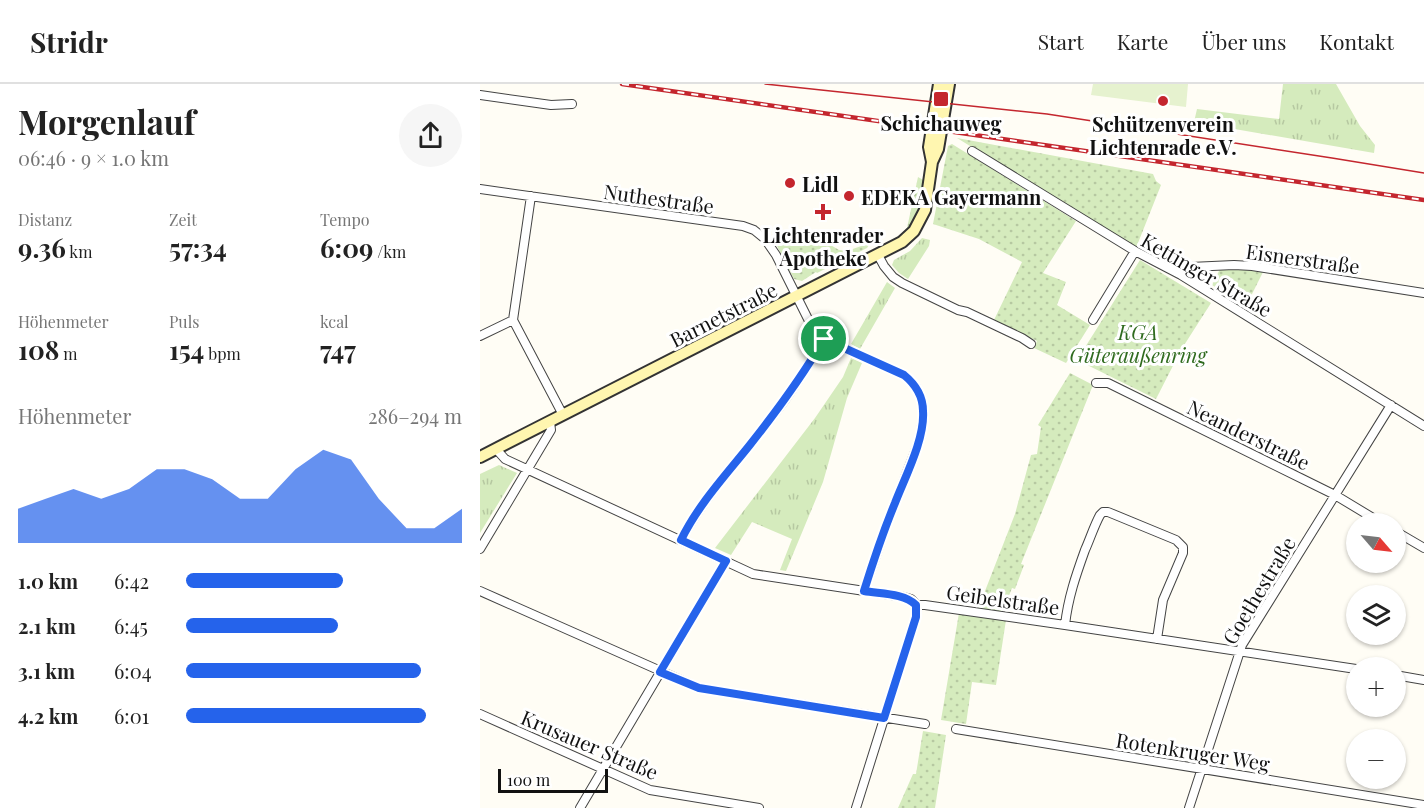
<!DOCTYPE html>
<html lang="de">
<meta charset="utf-8">
<style>
:root{--surface:#fff;--page:#f6f6f6;--text:#222;--muted:#767676;--line:#e0e0e0;--accent:#2563eb}
body{margin:0;font-family:"Playfair Display",serif;background:var(--page);color:var(--text);height:100vh;display:flex;flex-direction:column;font-size:22px;white-space:nowrap}
*{box-sizing:border-box;margin:0}
p{font-size:20px;color:var(--muted)}
.icon{flex:none;width:33px;height:33px;fill:none;stroke:currentColor;stroke-width:2;stroke-linecap:round;stroke-linejoin:round}
.map{position:relative;flex:1;overflow:hidden}
.details{display:flex;flex-direction:column;background:var(--surface);width:480px}
.details>*{flex:none}
.needle{width:39px;rotate:118deg}
.controls{position:absolute;left:866px;top:429px;display:grid;gap:12px}
.controls a{display:grid;place-items:center;width:60px;height:60px;border-radius:50%;background:var(--surface);box-shadow:0 2px 4px #0004;font-size:30px}
.scale{position:absolute;left:18px;bottom:15px;width:110px;box-sizing:border-box;padding-left:6px;border:3px solid #111;border-top:0;font-size:16px;line-height:21px;white-space:nowrap;color:#111;-webkit-text-stroke:4px #fff;paint-order:stroke}
.pin{position:absolute;display:grid;place-items:center;width:51px;height:51px;color:#fff;margin:-26px;border:3px solid #fff;border-radius:50%;box-shadow:0 2px 6px #0007}
.round{display:grid;place-items:center;flex:none;width:63px;height:63px;border-radius:32px;background:var(--page)}
.headline{display:flex;align-items:center;justify-content:space-between;height:102px;padding:0 18px}
h1{font-size:33px;font-weight:700;line-height:45px}
.figures{display:grid;grid-template-columns:repeat(3,1fr);gap:9px;height:102px;padding:6px 18px}
.figures div{display:grid;align-content:center}
.figures b{font-size:26px;font-weight:700}
.figures small{font-size:16px;font-weight:400}
.figures p{font-size:16px}
.chart{height:168px;padding:12px 18px}
.chart p{display:flex;justify-content:space-between}
.chart svg{width:100%;height:108px;margin-top:6px;fill:var(--accent);opacity:.7}
ul{padding:0 18px;list-style:none;font-size:20px}
li{display:grid;grid-template-columns:96px 72px 1fr;align-items:center;height:45px}
li i{height:15px;border-radius:8px;background:var(--accent)}
header{display:flex;align-items:center;gap:36px;box-sizing:border-box;height:84px;padding:0 30px;background:var(--surface);border-bottom:2px solid var(--line)}
header strong{font-size:28px}
nav{display:flex;gap:33px;margin-inline-start:auto;font-size:21px}
main{display:flex;flex:1;min-height:0}
.map>svg:first-child{display:block}
</style>
<header>
<strong>Stridr</strong>
<nav><a>Start</a><a>Karte</a><a>Über uns</a><a>Kontakt</a></nav>
</header>
<main>
<section class="details">
<div class="headline"><div><h1>Morgenlauf</h1><p>06:46 · 9 × 1.0 km</p></div><a class="round"><svg class="icon" aria-label="share" viewBox="0 0 24 24"><path d="M12 15V3M7 8l5-5 5 5M5 13v7h14v-7"/></svg></a></div>
<div class="figures">
<div><p>Distanz</p><b>9.36<small> km</small></b></div>
<div><p>Zeit</p><b>57:34</b></div>
<div><p>Tempo</p><b>6:09<small> /km</small></b></div>
</div>
<div class="figures">
<div><p>Höhenmeter</p><b>108<small> m</small></b></div>
<div><p>Puls</p><b>154<small> bpm</small></b></div>
<div><p>kcal</p><b>747</b></div>
</div>
<div class="chart"><p><span>Höhenmeter</span>286–294 m</p>
<svg viewBox="0 0 160 44" preserveAspectRatio="none"><path d="M0 44V30L10 26L20 22L30 26L40 22L50 14L60 14L70 18L80 26L90 26L100 14L110 6L120 10L130 26L140 38L150 38L160 30V44z"/></svg>
</div>
<ul>
<li><b>1.0 km</b>6:42<i style="width:57%"></i></li>
<li><b>2.1 km</b>6:45<i style="width:55%"></i></li>
<li><b>3.1 km</b>6:04<i style="width:85%"></i></li>
<li><b>4.2 km</b>6:01<i style="width:87%"></i></li>
</ul>
</section>
<div class="map">
<svg width="944" height="724" viewBox="0 0 944 724">
<defs>
<pattern id="grass-dots" width="8" height="8" patternUnits="userSpaceOnUse" patternTransform="scale(1.5)"><rect width="8" height="8" fill="#d5ebbd"/><path d="M2 2h.1M6 6h.1" fill="none" stroke="#b6c8a1" stroke-width="1.8" stroke-linecap="round"/></pattern>
<pattern id="park-tufts" width="24" height="20" patternUnits="userSpaceOnUse" patternTransform="scale(1.5)"><rect width="24" height="20" fill="#d5ebbd"/><path d="M3 7l-1-3M5 7V3M7 7l1-3M15 17l-1-3M17 17v-4M19 17l1-3" fill="none" stroke="#b6c8a1"/></pattern>
</defs>
<rect width="100%" height="100%" fill="#fffdf5"/>
<path fill="url(#grass-dots)" d="M477,54L673,90L676,97L681,101L656,164Z
M472,60L596,137L563,189L586,198L577,221L610,241L586,279L554,264L557,257L514,236L542,178L499,155L453,140L468,62Z
M438,93L443,96C441,129 434,146 404,162L403,161L420,151L427,144Z
M296,149L342,156L359,166L367,167L387,160L389,161L387,164L337,189L336,188L322,197L314,195L295,158Z
M660,176L731,219L701,266L676,315L597,276Z
M740,185L772,186L783,188L766,222L732,201Z
M590,289L613,301L541,480L544,481L535,505L532,504L522,529L498,525L535,430L551,371L557,370L561,343L558,341Z
M479,529L526,536L516,601L492,598L486,640L461,636Z
M443,647L466,651L455,724H418L433,690H436Z"/>
<path fill="url(#park-tufts)" d="M803,0H856L880,42L895,61L894,69L714,38L717,25L799,35Z
M442,154L450,156L449,162L428,195L419,189L412,181L414,176L430,167Z
M407,198L415,204L380,265L371,260Z
M371,274L382,279L367,314L343,398L306,487L300,486L312,455L272,438L251,471L235,464L335,334L363,293Z
M19,381L37,389L0,449V390Z"/>
<path fill="#e6f2cf" d="M613,0H708L706,23L611,11Z"/>
<g fill="none" stroke-linecap="round" stroke-linejoin="round">
<defs>
<path id="street" d="M0,11L71,21L92,20
M492,67L655,167L701,191L944,342
M0,105L263,142L274,146L285,155L296,171L330,239L343,255L424,291L436,303L441,313L443,323V334L440,355L406,442L384,507
M51,112L33,236L83,331
M398,171L404,182L413,193L422,199L478,226L487,228L542,254L551,260
M701,191L706,184L710,183L754,181L772,182L944,209
M613,236L655,167
M0,252L33,236
M616,299H628L855,411L903,440
M16,365L25,375L273,490L424,513L431,515L437,521H445L585,541L876,585
M915,447L944,464
M201,456C225,411 261,373 292,333C311,309 328,282 343,255
M0,465L71,346L70,338
M0,507L219,604L445,640
M585,541C588,514 596,491 605,466C610,455 614,442 620,431L623,428H628L696,456L703,463V469L683,516L677,555
M915,591L944,596
M0,630L170,706L279,724
M476,645L944,721
M100,724L246,477
M376,724L436,533L437,521
M709,724L762,561L911,321"/>
<path id="secondary" d="M452,78L449,63L459,0
M0,373L422,158L434,147L445,126L452,78L458,65L469,0"/>
</defs>
<use href="#street" stroke="#444" stroke-width="10"/>
<use href="#secondary" stroke="#333" stroke-width="14"/>
<use href="#street" stroke="#fff" stroke-width="8"/>
<use href="#secondary" stroke="#fff6b0" stroke-width="10"/>
<path stroke="#c4262e" stroke-width="1.5" d="M285,0L567,30L852,74L944,89"/>
<defs>
<path id="rail" d="M142,0L944,116"/>
</defs>
<use href="#rail" stroke="#c4262e" stroke-width="4.5"/>
<use href="#rail" stroke="#fff" stroke-width="2" stroke-dasharray="7" stroke-linecap="butt"/>
</g>
<g fill="none" stroke-linecap="round" stroke-linejoin="round">
<defs>
<path id="route" d="M344,255L424,291C435,300 443,312 443,327C445,355 425,393 415,419C403,448 393,478 384,507C401,510 424,509 436,521V533L404,634L219,604L180,588L246,477L201,456C218,421 245,392 269,362C296,328 322,293 344,255Z"/>
</defs>
<use href="#route" stroke="#fff" stroke-width="12"/>
<use href="#route" stroke="#2563eb" stroke-width="8"/>
</g>
<g fill="#c4262e" stroke="#fff" stroke-width="2">
<rect x="453" y="7" width="16" height="16" rx="3"/>
<circle cx="683" cy="17" r="6"/>
<circle cx="310" cy="99" r="6"/>
<circle cx="369" cy="112" r="6"/>
<path d="M340 119h6v6h6v6h-6v6h-6v-6h-6v-6h6z"/>
</g>
<g text-anchor="middle" dominant-baseline="central" stroke-width="6" stroke-linejoin="round" paint-order="stroke">
<g font-size="20" font-weight="bold" fill="#111" stroke="#fff">
<text x="461" y="38">Schichauweg</text>
<text x="683" y="39">Schützenverein<tspan x="683" dy="23">Lichtenrade e.V.</tspan></text>
<text x="322" y="99" text-anchor="start">Lidl</text>
<text x="381" y="112" text-anchor="start">EDEKA Gayermann</text>
<text x="343" y="150">Lichtenrader<tspan x="343" dy="23">Apotheke</tspan></text>
</g>
<g font-size="20" fill="#111" stroke="#fff">
<text transform="translate(179 114) rotate(8)">Nuthestraße</text>
<text transform="translate(823 174) rotate(8)">Eisnerstraße</text>
<text transform="translate(727 190) rotate(30)">Kettinger Straße</text>
<text transform="translate(243 230) rotate(-27)">Barnetstraße</text>
<text transform="translate(769 350) rotate(26)">Neanderstraße</text>
<text transform="translate(778 506) rotate(-59)">Goethestraße</text>
<text transform="translate(523 515) rotate(8)">Geibelstraße</text>
<text transform="translate(110 660) rotate(23)">Krusauer Straße</text>
<text transform="translate(713 667) rotate(9)">Rotenkruger Weg</text>
</g>
<g font-size="20" font-style="italic" fill="#2f6b1f" stroke="#fff">
<text x="658" y="247">KGA<tspan x="658" dy="23">Güteraußenring</tspan></text>
</g>
</g>
</svg>
<div class="controls">
<a><svg class="needle" viewBox="-14 -14 28 28"><path d="M0-13l5 13h-10z" fill="#e53935"/><path d="M0 13l5-13h-10z" fill="#767676"/></svg></a>
<a><svg class="icon" aria-label="layers" viewBox="0 0 24 24"><path d="M12 4l9 5-9 5-9-5zM3 14l9 5 9-5"/></svg></a>
<a>+</a>
<a>−</a>
</div>
<div class="scale">100 m</div>
<div class="pin" style="left:344px;top:255px;background:#1e9e55"><svg class="icon" aria-label="arrive" viewBox="0 0 24 24"><path d="M6 21V4h12l-3 4 3 4H6"/></svg></div>
</div>
</main>
